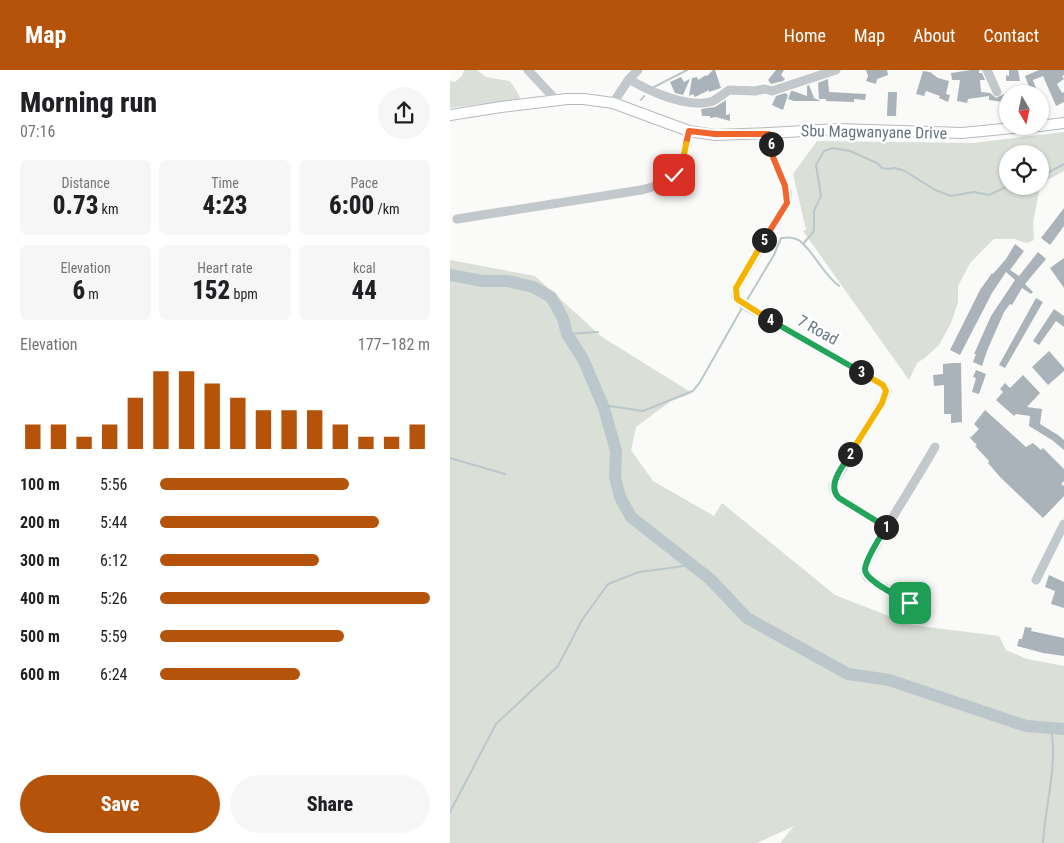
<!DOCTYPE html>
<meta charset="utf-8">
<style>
:root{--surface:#fff;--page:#f6f6f6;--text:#202124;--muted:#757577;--accent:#b45309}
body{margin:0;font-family:"Roboto Condensed",sans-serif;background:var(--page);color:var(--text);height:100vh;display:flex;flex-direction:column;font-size:19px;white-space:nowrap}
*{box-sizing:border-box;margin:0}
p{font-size:16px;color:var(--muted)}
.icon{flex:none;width:28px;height:28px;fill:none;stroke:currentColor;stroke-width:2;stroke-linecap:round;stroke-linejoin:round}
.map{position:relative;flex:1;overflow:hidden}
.sheet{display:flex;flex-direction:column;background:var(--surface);width:450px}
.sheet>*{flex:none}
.needle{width:32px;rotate:171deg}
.buttons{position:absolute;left:549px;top:15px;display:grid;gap:10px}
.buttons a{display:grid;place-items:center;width:50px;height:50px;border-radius:50%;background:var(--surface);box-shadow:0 1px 4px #0004;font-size:25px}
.pin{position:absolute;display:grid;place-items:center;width:42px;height:42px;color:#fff;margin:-21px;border-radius:10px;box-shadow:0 2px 8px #0006}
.km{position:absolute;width:25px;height:25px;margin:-12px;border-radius:50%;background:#222;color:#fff;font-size:14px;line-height:25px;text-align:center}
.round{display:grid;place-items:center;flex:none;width:52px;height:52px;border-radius:26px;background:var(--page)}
.headline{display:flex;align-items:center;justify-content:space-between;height:85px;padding:0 20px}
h1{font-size:28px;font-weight:800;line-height:38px}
.metrics{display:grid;grid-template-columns:repeat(3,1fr);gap:8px;height:85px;padding:5px 20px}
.metrics div{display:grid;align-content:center;border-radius:8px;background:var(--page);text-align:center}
.metrics b{font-size:25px;font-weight:800}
.metrics small{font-size:14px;font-weight:400}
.metrics p{font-size:14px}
.chart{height:140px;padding:10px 20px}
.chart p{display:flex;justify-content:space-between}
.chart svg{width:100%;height:90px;margin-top:5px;stroke:var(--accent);stroke-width:6}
.cta{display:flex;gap:10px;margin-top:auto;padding:10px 20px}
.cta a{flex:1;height:58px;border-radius:30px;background:var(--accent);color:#fff;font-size:20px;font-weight:800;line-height:58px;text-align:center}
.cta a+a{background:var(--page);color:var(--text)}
ul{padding:0 20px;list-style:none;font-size:16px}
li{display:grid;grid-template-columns:80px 60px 1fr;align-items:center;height:38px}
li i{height:12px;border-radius:6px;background:var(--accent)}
header{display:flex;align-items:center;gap:30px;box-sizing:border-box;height:70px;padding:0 25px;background:var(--accent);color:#fff}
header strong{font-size:24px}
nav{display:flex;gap:28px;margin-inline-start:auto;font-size:18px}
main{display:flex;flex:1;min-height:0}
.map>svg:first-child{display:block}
</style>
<header>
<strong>Map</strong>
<nav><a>Home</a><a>Map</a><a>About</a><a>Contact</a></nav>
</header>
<main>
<section class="sheet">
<div class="headline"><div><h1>Morning run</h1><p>07:16</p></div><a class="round"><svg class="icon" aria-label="share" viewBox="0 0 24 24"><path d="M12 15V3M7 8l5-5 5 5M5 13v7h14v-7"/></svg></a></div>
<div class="metrics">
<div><p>Distance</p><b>0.73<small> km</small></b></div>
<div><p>Time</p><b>4:23</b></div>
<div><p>Pace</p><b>6:00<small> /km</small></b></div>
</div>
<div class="metrics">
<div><p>Elevation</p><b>6<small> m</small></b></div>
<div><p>Heart rate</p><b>152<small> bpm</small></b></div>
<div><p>kcal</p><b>44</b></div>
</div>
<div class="chart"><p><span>Elevation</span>177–182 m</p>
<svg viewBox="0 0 160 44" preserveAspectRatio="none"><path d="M5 44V32M15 44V32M25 44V38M35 44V32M45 44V19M55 44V6M65 44V6M75 44V12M85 44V19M95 44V25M105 44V25M115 44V25M125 44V32M135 44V38M145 44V38M155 44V32"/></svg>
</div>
<ul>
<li><b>100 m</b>5:56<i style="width:70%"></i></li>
<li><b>200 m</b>5:44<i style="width:81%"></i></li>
<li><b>300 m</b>6:12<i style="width:59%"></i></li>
<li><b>400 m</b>5:26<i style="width:100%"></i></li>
<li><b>500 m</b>5:59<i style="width:68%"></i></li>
<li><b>600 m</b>6:24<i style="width:52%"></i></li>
</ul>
<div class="cta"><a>Save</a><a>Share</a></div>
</section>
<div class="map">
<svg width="614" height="773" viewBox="0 0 614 773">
<rect width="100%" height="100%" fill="#fafaf8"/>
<path fill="#dadfd7" d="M14,0H27L36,7L59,11L63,15L70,27L69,29L0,38V11L5,12L12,6Z
M614,62V101L590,114V84H558V116H590L583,153L584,170L577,173L564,169H544L520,193L508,216V232L501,253L489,275L476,287L467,293L459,310L353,161L356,160L343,104L367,71L524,73Z
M0,190L85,206L152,267L242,323L221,331L186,357L181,380L203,411L264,446L272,433L385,525L462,555L549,566L556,580L577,589L614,596V773H330L344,756L307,773H0Z"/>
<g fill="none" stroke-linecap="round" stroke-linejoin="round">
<path stroke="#bbc7cb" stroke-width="2" d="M204,17L237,0
M191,30L194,26
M590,107L614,94
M353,174L364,161V141L371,126L366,95L374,81L383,78L400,81L427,93L432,98L438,99L445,98L455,101L485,120L501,126L524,122L539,125L558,116
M297,230L324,185L331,168C337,167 344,167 350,171C364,182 372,203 389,216
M117,264L148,262
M154,338L160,336L193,341L243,321L250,312L292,238
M0,388L55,404
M0,742L46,654L108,596L132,550L158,514L189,502L242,495
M593,773C595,736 608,695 601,658"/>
<path stroke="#bbc7cb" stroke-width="12" d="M0,205L32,211H58L83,217L101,227L113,248L117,264L133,289L154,338L166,381L165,407L170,427L181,447L260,509L297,548L398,604L439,610L576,656L614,659"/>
</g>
<path fill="#aab3b9" d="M263,0H265L271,18L259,22V20L245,27L243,24L239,26L242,8L247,7L248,10L256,5L257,6Z
M326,0H334L331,5L335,9L333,11L321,14L318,10Z
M416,0H437L438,5L427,9L426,14L416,11L418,6Z
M521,0H529V3H532L535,10H530L531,22L540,23L546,28L554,24L553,32L539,30V26L518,29L517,33L507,31L510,10H502L501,3Z
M559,0H568L570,11H556V5L559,6Z
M589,0H614V5L612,6L614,9L607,14L612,23L614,22V32L606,36L593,6L583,10L587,22L582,24L575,6Z
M473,1L480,2L488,8L499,11L496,24L500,25L498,32L489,28L490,26L476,21L474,26L466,24Z
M231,7L234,12L240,9L233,25L225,23L220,12Z
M378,9L379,22L416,24L415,30L404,29V32L376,31V29H369L368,13Z
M359,15L364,28L371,31H344L338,29L341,21H343L357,26V16Z
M438,22H447L446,46H437Z
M335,23L338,25L333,40L322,35L326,26Z
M276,30V45L280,44V51L266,47L260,48V46H252L251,39L265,37Z
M614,138V156L600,175L591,168Z
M565,174L574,181L560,200L569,206L588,182L596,189L575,214L583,222L581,224L572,218L562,235L560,234L554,242L537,281L532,296L523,292L526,284H524L541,246L565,210L556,202L542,223L510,285L500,280L530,220L542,203L543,204L556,189Z
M614,188V218L600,198Z
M586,228L593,232L555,298L549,295Z
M604,239L614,246V257L606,251L589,275L583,271Z
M599,281L614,298V301L598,315L582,297Z
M503,293H511L512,352L501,353V344H494V315L484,316L483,305L493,304V294Z
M526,300L536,304L529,324L522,322L526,308L523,307Z
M573,305L590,323L577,337L592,339L590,354L608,365L614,370V380L602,370L579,356L580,346L566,344L564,346L546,330L553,322L550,319L555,313L560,318Z
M535,340L576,377L583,373L591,380L593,378L614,399V411L611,414L614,416V426L593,448L551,408L538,393L539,391L525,376L527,375L520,368L529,359L524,354Z
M599,505L614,512V538L601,534L605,521L595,517Z
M575,557L582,558L581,561L614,568V586L593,583L567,576L569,569H572Z"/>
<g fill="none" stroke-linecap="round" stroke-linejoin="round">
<defs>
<path id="major" d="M0,45L51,37L117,29H134L163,33L239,61L265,65L319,63L388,59L512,63L584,56
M590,56L614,53"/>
</defs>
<use href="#major" stroke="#b5babe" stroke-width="12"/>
<path stroke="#c3c8cc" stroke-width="9" d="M78,0L106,30
M537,0L547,22
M179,9C198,21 237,38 260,32C267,30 273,24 279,20L305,21L315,19L322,21L386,0
M163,33L179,9L188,0
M319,63L323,87L337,122V133L286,219V227C291,235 303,240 311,245C351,269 393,291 433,315L437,321L435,326L383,415L384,422L389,428L436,457
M7,149L191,120C229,112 232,96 239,61
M586,510L614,454
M461,533L418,508L415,503L416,494C437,454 462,417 485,377"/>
<use href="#major" stroke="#fff" stroke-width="10"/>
</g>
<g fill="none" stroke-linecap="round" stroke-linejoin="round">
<defs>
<path id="split-1" d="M436,457C430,468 416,488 415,499C414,511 451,527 460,533"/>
<path id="split-2" d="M400,384C393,397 376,415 389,428L436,457"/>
<path id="split-3" d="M400,384L432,333L436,321L433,315L411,302"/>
<path id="split-4" d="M320,250L411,302"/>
<path id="split-5" d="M314,170L286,218L287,229L320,250"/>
<path id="split-6" d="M314,170L337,133L335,116L323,87L321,74"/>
<path id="split-7" d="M236,74L239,61L265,64H319L321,74"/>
<path id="split-8" d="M224,105L233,90L236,74"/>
</defs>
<use href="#split-1" stroke="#fff" stroke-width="10"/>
<use href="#split-2" stroke="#fff" stroke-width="10"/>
<use href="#split-3" stroke="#fff" stroke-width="10"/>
<use href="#split-4" stroke="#fff" stroke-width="10"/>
<use href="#split-5" stroke="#fff" stroke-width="10"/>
<use href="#split-6" stroke="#fff" stroke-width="10"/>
<use href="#split-7" stroke="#fff" stroke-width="10"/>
<use href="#split-8" stroke="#fff" stroke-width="10"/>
<use href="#split-1" stroke="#22a559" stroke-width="6"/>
<use href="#split-2" stroke="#22a559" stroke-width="6"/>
<use href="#split-3" stroke="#f5b400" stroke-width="6"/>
<use href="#split-4" stroke="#22a559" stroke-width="6"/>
<use href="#split-5" stroke="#f5b400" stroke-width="6"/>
<use href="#split-6" stroke="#f0652b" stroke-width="6"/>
<use href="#split-7" stroke="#f0652b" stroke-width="6"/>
<use href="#split-8" stroke="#f5b400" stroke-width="6"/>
</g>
<g text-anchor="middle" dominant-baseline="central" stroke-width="5" stroke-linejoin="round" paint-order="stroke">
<g font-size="16" fill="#657683" stroke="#fff">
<text transform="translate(424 62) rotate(1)">Sbu Magwanyane Drive</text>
<text transform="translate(368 260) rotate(29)">7 Road</text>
</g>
</g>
</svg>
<div class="buttons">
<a><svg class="needle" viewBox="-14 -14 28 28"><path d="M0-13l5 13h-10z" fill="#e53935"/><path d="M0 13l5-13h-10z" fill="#757577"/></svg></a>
<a><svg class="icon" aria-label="locate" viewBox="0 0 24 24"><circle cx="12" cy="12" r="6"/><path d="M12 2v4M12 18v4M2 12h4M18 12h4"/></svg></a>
</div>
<div class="pin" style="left:460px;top:533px;background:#1e9e55"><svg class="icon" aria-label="arrive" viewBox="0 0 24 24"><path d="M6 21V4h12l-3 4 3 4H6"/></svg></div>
<div class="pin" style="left:224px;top:105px;background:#d93025"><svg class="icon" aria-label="check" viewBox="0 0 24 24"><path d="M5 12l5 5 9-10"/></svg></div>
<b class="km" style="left:436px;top:457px">1</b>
<b class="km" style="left:400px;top:384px">2</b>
<b class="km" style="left:411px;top:302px">3</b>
<b class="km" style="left:320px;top:250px">4</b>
<b class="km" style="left:314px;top:170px">5</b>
<b class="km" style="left:321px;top:74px">6</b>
</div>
</main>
